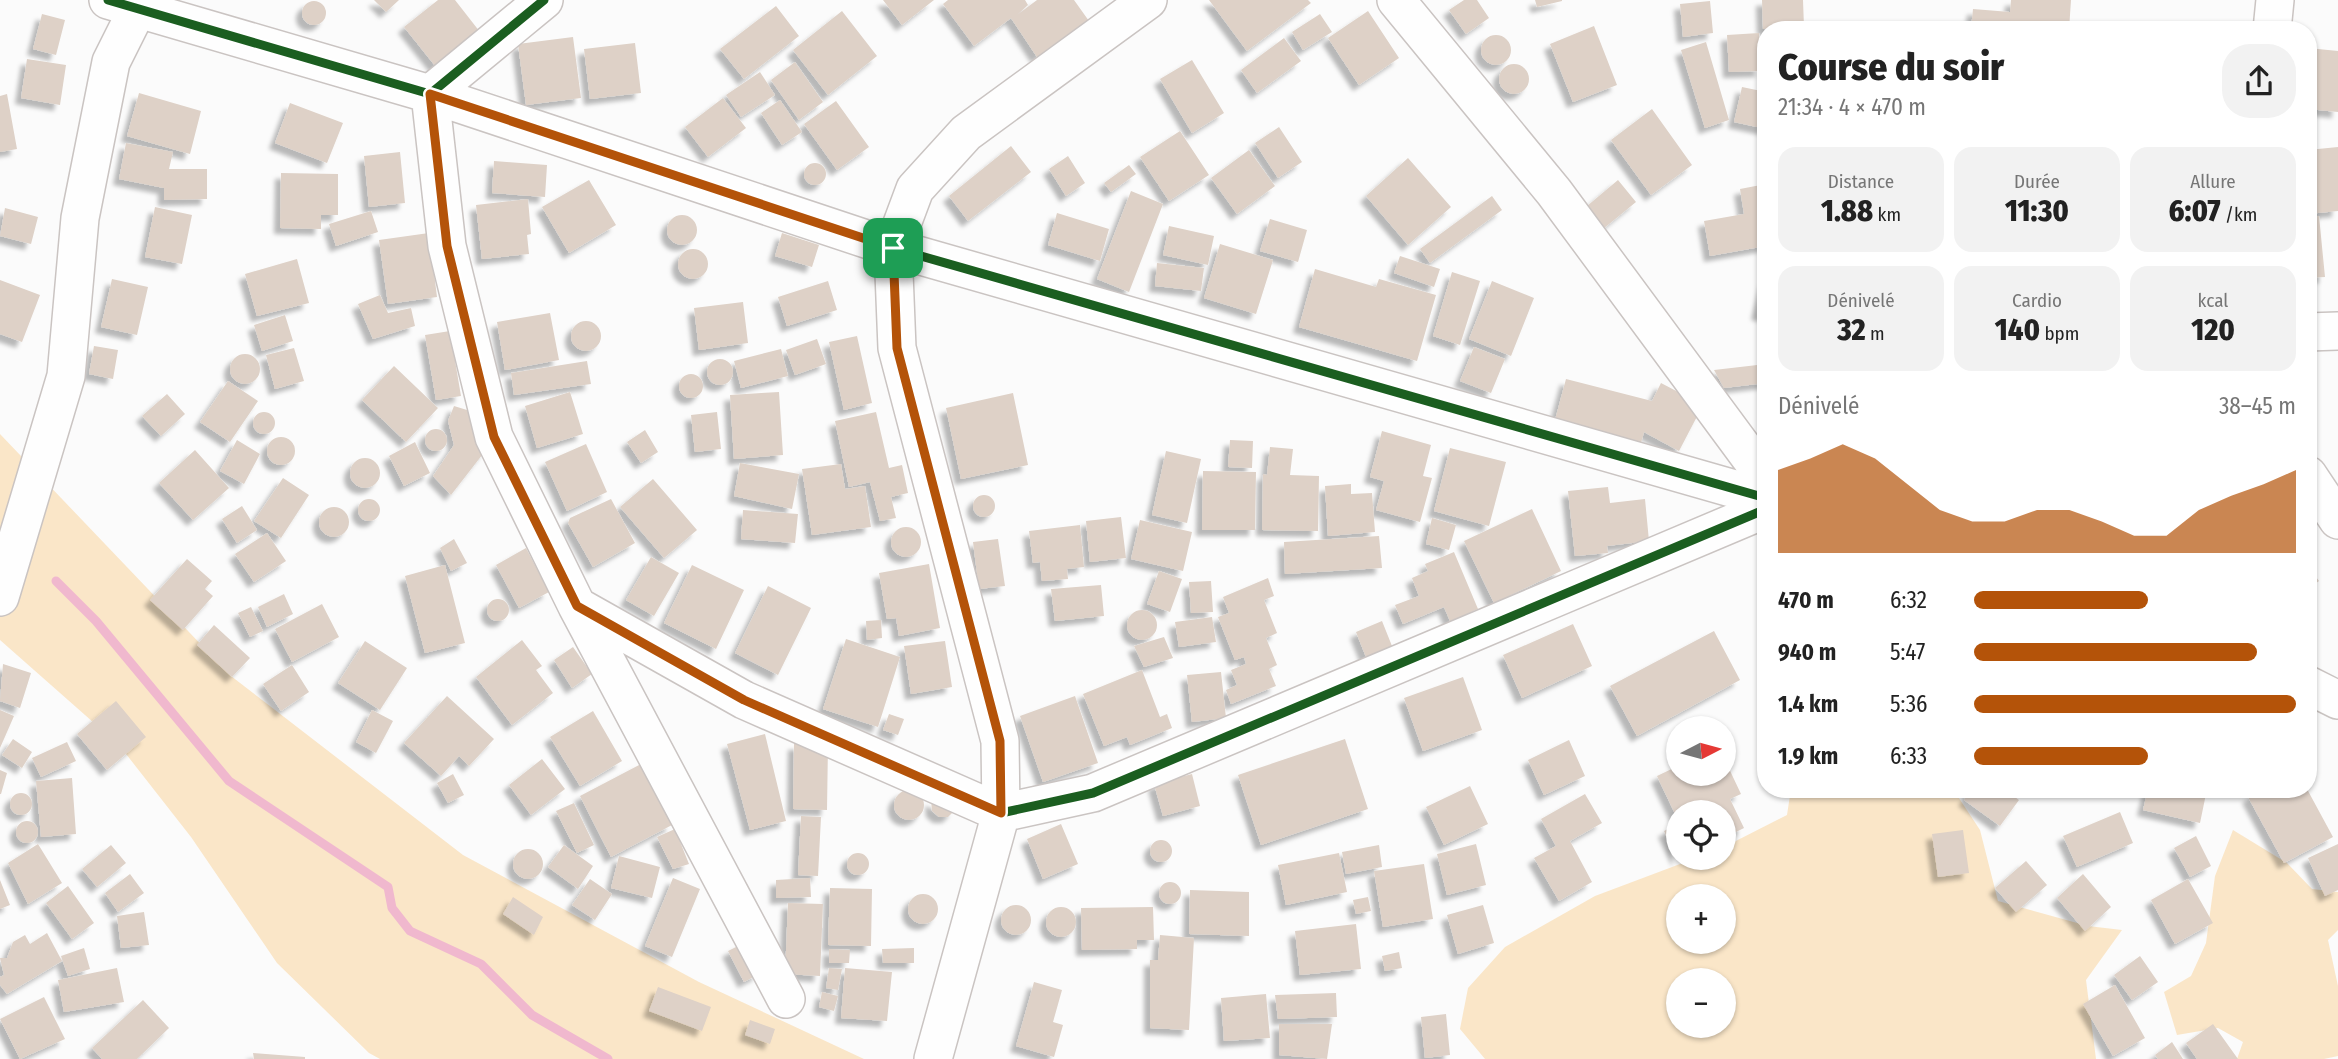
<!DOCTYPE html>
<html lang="fr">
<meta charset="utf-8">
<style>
:root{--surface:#fff;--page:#f2f2f2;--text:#222;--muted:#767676;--accent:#b45309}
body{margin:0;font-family:"Fira Sans Condensed",sans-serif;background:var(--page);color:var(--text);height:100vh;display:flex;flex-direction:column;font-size:26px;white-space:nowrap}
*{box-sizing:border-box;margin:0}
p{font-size:23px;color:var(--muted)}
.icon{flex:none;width:38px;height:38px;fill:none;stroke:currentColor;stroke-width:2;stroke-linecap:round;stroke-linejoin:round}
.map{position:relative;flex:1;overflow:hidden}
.side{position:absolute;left:1757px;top:21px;width:560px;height:777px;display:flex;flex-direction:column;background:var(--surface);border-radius:28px;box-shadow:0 2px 5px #0004}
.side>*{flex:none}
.needle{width:46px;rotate:84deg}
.tools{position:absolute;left:1666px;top:716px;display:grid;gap:14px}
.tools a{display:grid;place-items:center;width:70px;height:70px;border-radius:50%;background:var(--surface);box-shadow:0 2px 5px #0004;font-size:35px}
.pin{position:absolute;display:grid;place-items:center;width:60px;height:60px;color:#fff;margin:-30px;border-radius:14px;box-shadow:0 4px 10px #0006}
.round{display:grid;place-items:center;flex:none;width:74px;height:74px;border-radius:28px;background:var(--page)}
.summary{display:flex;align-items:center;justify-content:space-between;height:119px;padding:0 21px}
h1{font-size:38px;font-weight:800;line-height:52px}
.stats{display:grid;grid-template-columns:repeat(3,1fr);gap:10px;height:119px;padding:7px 21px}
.stats div{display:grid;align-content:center;border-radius:18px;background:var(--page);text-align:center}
.stats b{font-size:30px;font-weight:800}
.stats small{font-size:19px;font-weight:400}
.stats p{font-size:19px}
.chart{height:196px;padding:14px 21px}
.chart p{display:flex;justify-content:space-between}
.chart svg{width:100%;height:126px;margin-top:7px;fill:var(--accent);opacity:.7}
ul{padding:0 21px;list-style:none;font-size:23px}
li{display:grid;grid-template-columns:112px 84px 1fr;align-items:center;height:52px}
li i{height:18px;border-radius:9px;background:var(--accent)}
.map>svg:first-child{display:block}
</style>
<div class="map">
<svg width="2338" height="1059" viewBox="0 0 2338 1059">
<defs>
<filter id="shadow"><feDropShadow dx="-6" dy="6" stdDeviation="2" flood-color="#0004"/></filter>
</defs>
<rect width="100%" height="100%" fill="#fbfbfb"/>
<path fill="#fae6c8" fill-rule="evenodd" d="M0,434L231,676L463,855L699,982L864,1059H380L369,1053L277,963L191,837L119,745L0,640Z
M1791,789H1953L1980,830L1998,901L2088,926L2122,930L2086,980L2096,1059H1485L1460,1029L1468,988L1505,947L1595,896L1696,858H1724V847L1787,815ZM1678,896H1724V942H1678ZM1678,980H1724V1026H1678Z
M2233,830L2287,863L2312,889L2338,892V930L2328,940L2338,986V1056L2324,1059H2237L2243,1042L2218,1028L2177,1035L2164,992L2191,976L2206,943L2215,876Z"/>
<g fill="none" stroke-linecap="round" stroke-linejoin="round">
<path stroke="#f0b8ce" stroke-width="9" d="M56,581L96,621L229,781L388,887L392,908L410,931L481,964L532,1015L608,1059"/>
</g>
<path fill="#ded1c7" filter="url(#shadow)" d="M374,0H399L386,12Z
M438,0H455L480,32L436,67L404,27Z
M883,0H934L902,25Z
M948,0H1025L1028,5L1017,15L1037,0H1074L1089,21L1037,57L1011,18L974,46L943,4Z
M1209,0H1308L1311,3L1247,51Z
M1464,0H1477L1489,18L1466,34L1449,10Z
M1535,0H1562V1L1537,7Z
M1762,0H1803L1804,27L1763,29Z
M2011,0H2071L2069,30L1971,29L1973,9L2010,12Z
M302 13a12 12 0 1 1 24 0a12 12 0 1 1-24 0Z
M1710,1L1713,33L1683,37L1680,4Z
M776,6L799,36L744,79L720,49Z
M842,11L877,56L828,95L793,50Z
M1368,11L1399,58L1359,85L1328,38Z
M42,14L65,20L56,55L33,49Z
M1320,14L1332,32L1303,50L1292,32Z
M1594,26L1617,85L1573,102L1550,44Z
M1759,33L1761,71L1729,72L1727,35Z
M1481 50a15 15 0 1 1 30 0a15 15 0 1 1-30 0Z
M573,37L581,98L526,105L518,44Z
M1284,38L1301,61L1257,93L1241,70Z
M1706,42L1729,120L1705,128L1681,50Z
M635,43L641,93L590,99L584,49Z
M2308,48L2338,51V112L2308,109Z
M27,59L66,65L60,105L21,98Z
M1192,60L1224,113L1192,133L1160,79Z
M795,62L823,102L799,120L771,80Z
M1499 79a15 15 0 1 1 30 0a15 15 0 1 1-30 0Z
M760,72L775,95L741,117L726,95Z
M1742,87L1766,92V129L1734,122Z
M139,93L201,111L190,154L127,136Z
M7,94L17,149L0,152V96Z
M723,98L746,128L708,157L685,127Z
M780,100L802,132L782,145L761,113Z
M836,101L869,147L837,170L804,124Z
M290,103L343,123L327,163L275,143Z
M1652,109L1692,165L1651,195L1611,140Z
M1279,127L1302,162L1278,178L1255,143Z
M1180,131L1209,175L1169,201L1140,157Z
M126,143L173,152L169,169H207V199L164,200V188L119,179Z
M1011,146L1031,172L968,221L949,196Z
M2338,147V211L2308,214V150Z
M1249,150L1275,186L1237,214L1211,178Z
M400,152L405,203L369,207L364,156Z
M1068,156L1085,183L1066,196L1049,169Z
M1408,158L1451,207L1408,245L1366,196Z
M494,161L547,165L545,197L492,193Z
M804 174a11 11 0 1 1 22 0a11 11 0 1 1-22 0Z
M1129,165L1136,174L1111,192L1104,183Z
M281,173L338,174V215H321V229L280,228Z
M589,180L616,225L569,253L542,207Z
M1618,180L1636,202L1598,233L1580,212Z
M1766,184V246L1710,256L1704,221L1744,214L1740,189Z
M1131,191L1163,204L1129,292L1097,279Z
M1492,196L1502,210L1430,263L1420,249Z
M528,199L531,234L527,235L529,254L482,259L476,205Z
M155,207L192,215L182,264L145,257Z
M5,208L38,217L31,244L0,236Z
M371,211L378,232L336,246L329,224Z
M1057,213L1109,229L1100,261L1048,245Z
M667 230a15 15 0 1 1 30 0a15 15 0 1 1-30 0Z
M2319,216L2325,277L2308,278V217Z
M1270,219L1307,230L1298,262L1260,251Z
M1169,226L1214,236L1208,265L1163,255Z
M429,233L437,297L388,304L379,240Z
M782,233L819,245L812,267L775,256Z
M1220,244L1273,260L1256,314L1204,298Z
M678 264a15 15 0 1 1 30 0a15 15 0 1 1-30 0Z
M1400,256L1440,269L1434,287L1394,273Z
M297,259L309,303L257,316L245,274Z
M1157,263L1204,268L1201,291L1155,286Z
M1315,269L1376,287L1379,279L1436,295L1417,361L1299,327Z
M1452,272L1480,281L1460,345L1433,336Z
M112,279L148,287L137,335L101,327Z
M0,280L40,295L22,342L0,334Z
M1765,280H1766V316L1757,314Z
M828,281L837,310L787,326L778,297Z
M1492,281L1534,298L1511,356L1469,339Z
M380,295L388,313L411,308L415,326L373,339L358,304Z
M743,302L748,343L699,350L694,308Z
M550,313L559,360L505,370L497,322Z
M285,315L293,341L262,351L254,325Z
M571 336a15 15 0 1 1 30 0a15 15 0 1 1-30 0Z
M450,331L461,396L436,400L425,335Z
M857,336L872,403L844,410L829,342Z
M817,339L826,364L795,375L786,350Z
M94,346L118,350L113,379L89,374Z
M1474,347L1505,359L1491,393L1460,381Z
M294,348L304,381L275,389L266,355Z
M781,349L788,376L741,388L734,361Z
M230 369a15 15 0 1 1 30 0a15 15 0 1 1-30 0Z
M707 372a13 13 0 1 1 26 0a13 13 0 1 1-26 0Z
M587,361L591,384L514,395L511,373Z
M1766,364V383L1724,388L1714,370Z
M394,366L438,408L406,442L362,400Z
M679 386a12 12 0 1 1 24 0a12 12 0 1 1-24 0Z
M1566,379L1652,401L1661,383L1703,405L1679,451L1644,432L1641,443L1555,420Z
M228,381L258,401L230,442L200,422Z
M570,392L583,434L537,448L525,406Z
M779,392L783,455L734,459L730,395Z
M1013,393L1028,465L961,479L946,408Z
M167,394L185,414L161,436L142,416Z
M454,406L467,410L486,450L451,495L433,476L454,445L448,421Z
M717,412L721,449L695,452L691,415Z
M876,412L889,468L902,465L908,493L891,497L896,518L880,521L870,482L849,487L835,421Z
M253 423a11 11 0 1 1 22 0a11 11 0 1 1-22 0Z
M425 440a11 11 0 1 1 22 0a11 11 0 1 1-22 0Z
M645,430L658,452L641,463L627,442Z
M1382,431L1431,445L1423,476L1432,478L1420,522L1376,510L1384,481L1370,477Z
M267 451a14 14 0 1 1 28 0a14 14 0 1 1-28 0Z
M237,440L260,454L244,484L220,471Z
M1230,440L1253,441L1252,468L1228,467Z
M415,442L430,473L404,486L389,456Z
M586,444L607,492L567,511L545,462Z
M1270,447L1293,449L1290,475L1319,476L1318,531L1262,530L1263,474L1267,475Z
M1450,448L1506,462L1489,526L1434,511Z
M195,450L229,488L193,520L159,483Z
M1166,451L1201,459L1187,523L1152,515Z
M350 473a15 15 0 1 1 30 0a15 15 0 1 1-30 0Z
M740,463L799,474L792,509L734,496Z
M841,464L845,489L865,486L871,527L812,535L802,469Z
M1203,471L1256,472L1255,530H1202Z
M283,478L309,495L281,538L254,521Z
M653,479L697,530L664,558L620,507Z
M1351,484V494L1372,493L1375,532L1328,536L1325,486Z
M1608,487L1610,503L1645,499L1649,541L1607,546L1608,553L1575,556L1568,491Z
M973 506a11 11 0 1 1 22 0a11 11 0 1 1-22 0Z
M611,499L635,543L593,567L568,523L570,518Z
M358 510a11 11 0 1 1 22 0a11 11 0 1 1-22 0Z
M242,506L257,530L237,543L222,519Z
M319 522a15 15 0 1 1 30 0a15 15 0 1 1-30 0Z
M1532,509L1561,571L1494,603L1464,541Z
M743,510L798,514L795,543L741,539Z
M1121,517L1126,558L1090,562L1086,521Z
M1432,518L1456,525L1449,550L1426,544Z
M1140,520L1192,532L1183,571L1131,559Z
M1080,525L1084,567L1067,569L1068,579L1042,581L1040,562L1033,563L1029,531Z
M891 542a15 15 0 1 1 30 0a15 15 0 1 1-30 0Z
M267,533L286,561L254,582L235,554Z
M1379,536L1382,568L1285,574L1284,542Z
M454,539L467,563L451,571L440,548Z
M998,539L1005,586L979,589L973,542Z
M526,548L549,592L519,608L496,565Z
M1454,552L1478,609L1450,621L1444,607L1403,624L1395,605L1419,596L1412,578L1428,571L1425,564Z
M651,557L679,573L654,616L626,600Z
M187,559L212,581L205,589L213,596L183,630L150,600Z
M929,564L940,628L899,636L896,618L887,619L879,573Z
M445,565L465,643L425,653L405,576Z
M692,565L744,590L716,649L664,623Z
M2308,566L2319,581L2308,589Z
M1159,571L1182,579L1170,612L1147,604Z
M1268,578L1274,596L1264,600L1277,633L1266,638L1277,665L1269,669L1276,686L1231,704L1226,690L1237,685L1231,670L1246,664L1244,657L1235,660L1218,617L1229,613L1223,597Z
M1211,581L1213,612L1191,613L1189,582Z
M1101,585L1104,616L1055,621L1051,589Z
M768,586L811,608L778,675L735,653Z
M284,594L293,614L267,627L258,607Z
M487 610a11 11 0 1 1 22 0a11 11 0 1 1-22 0Z
M322,604L339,637L292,662L275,629Z
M251,607L263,631L250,637L238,613Z
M1127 625a15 15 0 1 1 30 0a15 15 0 1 1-30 0Z
M1212,617L1216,642L1179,647L1175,622Z
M881,620L882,638L867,640L866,621Z
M1382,621L1392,646L1366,657L1356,632Z
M1573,624L1592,666L1522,698L1503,655Z
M214,625L250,658L232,677L197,645Z
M1714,631L1740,680L1637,736L1610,686Z
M1164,637L1173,658L1144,667L1134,646Z
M846,639L900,657L878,727L823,709Z
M522,640L542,666L536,670L553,693L512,725L476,677Z
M365,641L407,668L380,710L338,683Z
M945,641L952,687L911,694L904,646Z
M573,647L592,674L572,688L554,660Z
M3,664L31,673L20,708L0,701Z
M292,665L309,692L281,711L263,684Z
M1142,670L1160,717L1167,714L1172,728L1130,745L1127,737L1104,746L1083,694Z
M1221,672L1226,718L1192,722L1187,675Z
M1463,677L1482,730L1423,751L1404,698Z
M447,696L494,739L469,766L459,756L441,776L404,743Z
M1075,696L1098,763L1043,782L1020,716Z
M116,701L146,737L107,770L77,734Z
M0,710L14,716L0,748Z
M372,710L393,721L376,753L356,742Z
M593,711L622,761L580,786L550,737Z
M889,714L904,719L898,735L883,730Z
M765,734L786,821L750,830L727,744Z
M13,739L32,752L22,768L2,755Z
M1345,739L1368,809L1261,845L1238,775Z
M1569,740L1585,776L1544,795L1528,760Z
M67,742L76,761L41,777L32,758Z
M794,744H828L827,810L793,809Z
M1724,758L1741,794L1730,799L1744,828L1724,838V812H1678V820L1657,776L1678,766V774H1724Z
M542,759L565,789L531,815L509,785Z
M641,764L672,825L611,857L580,796Z
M0,770L7,773L1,794H0Z
M453,774L464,795L448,803L437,783Z
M1192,774L1200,806L1163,816L1154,784Z
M72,778L76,834L41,837L36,781Z
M1470,786L1488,824L1444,845L1426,807Z
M1972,789H2004L2019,800L2000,826L1964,800Z
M2148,789H2207L2200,823L2143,810Z
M2263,789H2307L2333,837L2284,863L2248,797Z
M894 805a15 15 0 1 1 30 0a15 15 0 1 1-30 0Z
M10 804a11 11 0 1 1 22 0a11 11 0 1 1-22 0Z
M1585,794L1602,823L1570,841L1592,882L1559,901L1534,858L1556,846L1541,819Z
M931,800L955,810L948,817H939L932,811Z
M574,803L594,845L577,853L556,811Z
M2120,812L2133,843L2077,867L2063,836Z
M801,816L821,817L818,876L798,875Z
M16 832a11 11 0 1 1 22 0a11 11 0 1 1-22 0Z
M1061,824L1078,864L1043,879L1027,839Z
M1678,824V861L1664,831Z
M675,829L689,864L673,869L657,837Z
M1963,830L1969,873L1938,877L1932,834Z
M2196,836L2211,866L2190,877L2174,848Z
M1150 851a11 11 0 1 1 22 0a11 11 0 1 1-22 0Z
M38,844L62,883L28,904L8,863Z
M1476,844L1486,885L1447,895L1437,854Z
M2338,844V890L2325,896L2308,858Z
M111,845L126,863L97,887L82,869Z
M564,845L593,866L578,889L548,867Z
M1379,845L1382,867L1346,874L1342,852Z
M513 864a15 15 0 1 1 30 0a15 15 0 1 1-30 0Z
M1339,853L1347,892L1286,905L1278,865Z
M847 864a11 11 0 1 1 22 0a11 11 0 1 1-22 0Z
M619,856L660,867L652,898L611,888Z
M2026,861L2047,885L2016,912L1995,888Z
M1424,864L1433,919L1383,927L1374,871Z
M130,874L144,893L118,912L105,893Z
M2083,874L2111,907L2085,931L2057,898Z
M673,878L700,889L672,957L645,946Z
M810,878L811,897L776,898V880Z
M590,879L612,894L595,920L572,905Z
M2188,879L2213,923L2175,944L2151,900Z
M0,880L10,905L0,909Z
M1159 893a11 11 0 1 1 22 0a11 11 0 1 1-22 0Z
M68,886L94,923L72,939L46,903Z
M830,888L872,889L871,946L828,945Z
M1190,890L1249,892V936L1189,934Z
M908 909a15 15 0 1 1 30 0a15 15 0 1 1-30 0Z
M513,897L543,917L534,935L503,914Z
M1368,897L1371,911L1356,914L1353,900Z
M788,903L823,904L820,976L785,974Z
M1001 920a15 15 0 1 1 30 0a15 15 0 1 1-30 0Z
M1483,905L1494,943L1458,954L1447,915Z
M1046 922a15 15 0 1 1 30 0a15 15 0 1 1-30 0Z
M1153,907L1154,940H1137V949L1082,950L1081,908Z
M144,912L149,945L121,948L117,916Z
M1356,924L1361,969L1300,975L1295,931Z
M47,933L62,961L7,994L0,985V977L4,975L0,958H7L13,942L25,935L30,944Z
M1160,935L1194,938L1189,1030L1150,1028V960H1158Z
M744,943L759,974L744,982L728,951Z
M84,948L90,969L68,976L61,956Z
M914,948V963H883L882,949Z
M829,949L850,950L849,963H829Z
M1399,952L1402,968L1385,971L1382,956Z
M2140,956L2158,982L2132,1000L2114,975Z
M117,968L124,1002L64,1012L58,980Z
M829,968L842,969L838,990L826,988Z
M845,968L892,972L887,1021L841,1018Z
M1034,982L1062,990L1053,1022L1063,1025L1054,1057L1016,1046Z
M2115,985L2145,1038L2113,1056L2083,1004Z
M658,987L711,1007L702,1031L649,1011Z
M822,992L838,996L834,1011L819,1007Z
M1336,993L1337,1017L1278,1019L1275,995Z
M1266,994L1270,1038L1224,1041L1221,998Z
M44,997L65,1039L20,1059L0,1019Z
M143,1000L169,1028L137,1059H102L92,1048Z
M1446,1014L1450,1055L1425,1058L1421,1017Z
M750,1020L775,1029L770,1044L745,1035Z
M1279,1024H1332L1327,1059L1279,1055Z
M2213,1024L2238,1059H2197L2186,1043Z
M2172,1042L2183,1059H2158L2155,1055Z
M253,1053L305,1057V1059H254Z"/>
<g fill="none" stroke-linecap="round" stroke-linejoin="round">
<defs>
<path id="minor" d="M108,0L430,94L893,248L1766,498
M544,0L430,94L447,246L494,437L577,606L744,700L1001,813L1093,793L1766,509
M1396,0L1554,192L1766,479
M2272,30L2275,0
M2308,332L2338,331
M2308,475L2338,520
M0,597L66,376L80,218L111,62L142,0
M577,606L786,999
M2308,685L2338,700
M933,1059L1001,813L1000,741L897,348L893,248L915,189L966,133L1148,0"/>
</defs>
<use href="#minor" stroke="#cac4c2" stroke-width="40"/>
<use href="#minor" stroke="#fefefe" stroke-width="37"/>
<defs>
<path id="cycleway" d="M108,0L430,94L893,248L1766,498
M544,0L430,94L447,246L494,437L577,606L744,700L1001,813L1093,793L1766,509"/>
</defs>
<use href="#cycleway" stroke="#fff" stroke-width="13"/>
<use href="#cycleway" stroke="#1b5e20" stroke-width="9"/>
</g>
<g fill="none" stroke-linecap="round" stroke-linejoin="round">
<defs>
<path id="route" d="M430,94L893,248L897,348L1000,741L1001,813L744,700L577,606L494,437L447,246Z"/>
</defs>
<use href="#route" stroke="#fff" stroke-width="14"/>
<use href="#route" stroke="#b45309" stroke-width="9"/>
</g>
</svg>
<div class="tools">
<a><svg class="needle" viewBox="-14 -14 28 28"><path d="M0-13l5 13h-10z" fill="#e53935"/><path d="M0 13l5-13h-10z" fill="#767676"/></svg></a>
<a><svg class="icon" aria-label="locate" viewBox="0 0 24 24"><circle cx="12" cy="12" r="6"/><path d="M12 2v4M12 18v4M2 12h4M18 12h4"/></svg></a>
<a>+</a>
<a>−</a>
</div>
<div class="pin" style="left:893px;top:248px;background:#1e9e55"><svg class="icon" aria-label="arrive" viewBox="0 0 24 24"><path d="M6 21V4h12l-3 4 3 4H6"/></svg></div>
<section class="side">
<div class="summary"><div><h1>Course du soir</h1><p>21:34 · 4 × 470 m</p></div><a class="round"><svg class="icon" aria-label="share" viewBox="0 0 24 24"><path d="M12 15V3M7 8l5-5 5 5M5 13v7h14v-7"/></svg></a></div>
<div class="stats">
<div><p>Distance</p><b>1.88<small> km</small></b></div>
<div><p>Durée</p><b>11:30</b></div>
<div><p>Allure</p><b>6:07<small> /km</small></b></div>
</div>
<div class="stats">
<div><p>Dénivelé</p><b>32<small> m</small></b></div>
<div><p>Cardio</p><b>140<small> bpm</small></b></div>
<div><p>kcal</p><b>120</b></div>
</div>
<div class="chart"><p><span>Dénivelé</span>38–45 m</p>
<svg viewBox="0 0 160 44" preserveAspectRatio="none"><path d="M0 44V15L10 11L20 6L30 11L40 20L50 29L60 33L70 33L80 29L90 29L100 33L110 38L120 38L130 29L140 24L150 20L160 15V44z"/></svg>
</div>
<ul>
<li><b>470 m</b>6:32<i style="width:54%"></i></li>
<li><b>940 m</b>5:47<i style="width:88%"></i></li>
<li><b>1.4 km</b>5:36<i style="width:100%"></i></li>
<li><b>1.9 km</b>6:33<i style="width:54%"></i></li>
</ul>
</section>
</div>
